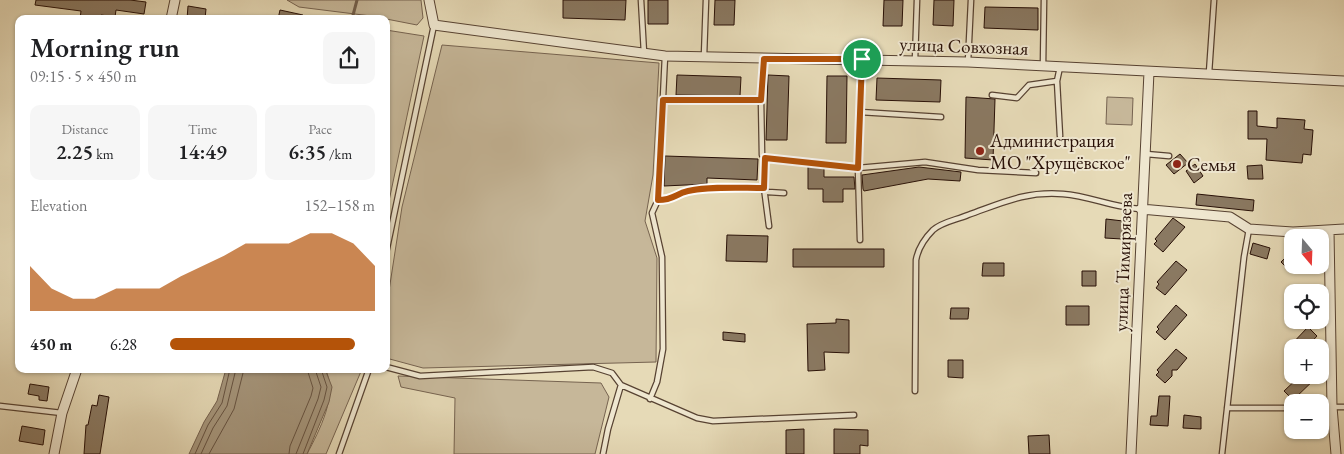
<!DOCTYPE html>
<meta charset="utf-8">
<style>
:root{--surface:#fff;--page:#f6f6f6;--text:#202124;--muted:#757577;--accent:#b45309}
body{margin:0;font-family:"EB Garamond",serif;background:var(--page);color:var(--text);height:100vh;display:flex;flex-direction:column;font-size:19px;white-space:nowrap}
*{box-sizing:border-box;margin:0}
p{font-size:16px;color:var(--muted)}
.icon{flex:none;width:28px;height:28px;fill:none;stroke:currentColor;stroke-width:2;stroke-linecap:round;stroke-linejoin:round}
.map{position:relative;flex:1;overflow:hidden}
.panel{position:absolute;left:15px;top:15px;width:375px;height:358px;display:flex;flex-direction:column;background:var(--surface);border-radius:10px;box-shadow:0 1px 4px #0004}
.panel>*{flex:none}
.needle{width:32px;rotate:161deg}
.fabs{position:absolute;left:1284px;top:229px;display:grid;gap:10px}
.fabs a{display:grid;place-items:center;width:45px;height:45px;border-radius:10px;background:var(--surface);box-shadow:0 1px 4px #0004;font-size:25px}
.pin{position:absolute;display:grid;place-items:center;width:42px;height:42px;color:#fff;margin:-21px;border:2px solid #fff;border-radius:50%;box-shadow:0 1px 5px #0007}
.round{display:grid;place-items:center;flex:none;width:52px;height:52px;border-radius:10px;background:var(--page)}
.summary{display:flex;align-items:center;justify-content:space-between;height:85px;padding:0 15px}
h1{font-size:28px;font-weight:600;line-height:38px}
.metrics{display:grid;grid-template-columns:repeat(3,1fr);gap:8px;height:85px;padding:5px 15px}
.metrics div{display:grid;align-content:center;border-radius:10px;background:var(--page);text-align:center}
.metrics b{font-size:21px;font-weight:600}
.metrics small{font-size:14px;font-weight:400}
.metrics p{font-size:14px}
.chart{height:140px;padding:10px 15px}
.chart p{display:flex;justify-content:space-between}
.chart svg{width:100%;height:90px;margin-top:5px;fill:var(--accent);opacity:.7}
ul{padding:0 15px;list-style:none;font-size:16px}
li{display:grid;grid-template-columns:80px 60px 1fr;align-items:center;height:38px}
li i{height:12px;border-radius:6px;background:var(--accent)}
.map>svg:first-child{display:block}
</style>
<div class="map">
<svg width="1344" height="454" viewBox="0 0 1344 454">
<rect width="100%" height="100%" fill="#e6dab7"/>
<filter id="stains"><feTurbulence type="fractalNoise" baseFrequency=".004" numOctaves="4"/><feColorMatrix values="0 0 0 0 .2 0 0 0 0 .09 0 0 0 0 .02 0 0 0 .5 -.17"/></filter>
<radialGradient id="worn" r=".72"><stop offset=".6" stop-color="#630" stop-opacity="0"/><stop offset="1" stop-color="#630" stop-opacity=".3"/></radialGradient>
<path fill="#c6b799" stroke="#766350" d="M287,0H421L423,18L417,25L371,16L299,7Z
M386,30L424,36L386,215Z
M442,45L659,63L653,175L645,221L657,258L656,362L423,368L386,358V310L402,207Z
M1107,97L1133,98L1132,125L1106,124Z
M325,369H362L326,454H307C319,431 339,394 325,369Z
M398,376L601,383L609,397L595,454H454L455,398L401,387Z"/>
<path fill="#a5957b" stroke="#735f4c" d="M226,369H325L332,387L329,402L307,454H189L204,422L217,401Z"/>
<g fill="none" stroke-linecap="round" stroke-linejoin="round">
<path stroke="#665240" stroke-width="1" d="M195,454L208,425L222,403L230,369
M201,454L213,428L227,406L236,369
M209,454L234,409L244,369
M289,454L290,446L311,396L313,388L307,369
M296,454L318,399L321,387L315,369
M303,454L324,400L327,387L321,369"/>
<path stroke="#735f4c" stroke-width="3" d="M352,19L357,0"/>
</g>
<path fill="#8a7962" stroke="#270f06" d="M36,0H130L146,2L144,14L116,10L115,17L101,15V19H80L81,11L35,5Z
M563,0H626L625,20L563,18Z
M648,0H668V24H648Z
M715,0H735L734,25H714Z
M884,0H903L902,26H883Z
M934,0H954L953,26L933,25Z
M188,6L206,9L205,19H187Z
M985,7L1038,8V30L984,28Z
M280,10L303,15L302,19H278Z
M677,75L741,77L740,96L676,95Z
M768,75L789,76L787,140H766Z
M827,76H847L846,143H826Z
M877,78L941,80L940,102L876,100Z
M966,97L995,99L993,160L965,158Z
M1248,111H1257V126L1277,128V118L1305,120L1304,129L1313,130L1311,155L1303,154L1302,163L1266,160L1267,139H1248Z
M1180,154L1188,163L1174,174L1166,165Z
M665,156L758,159L757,180L707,178V184L664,186Z
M1195,164L1203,176L1194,183L1186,171Z
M1262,165L1263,179H1248L1247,166Z
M808,167L824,168V177H854L855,189H843V202H823V189H808Z
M919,167L961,172L960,181L928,179L864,191L863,189L862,175Z
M1197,194L1254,200L1253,211L1196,205Z
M1173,218L1185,227L1163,252L1154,244L1157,241L1155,239Z
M1106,219L1123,221L1122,239L1105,238Z
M727,235L768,236L767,262L726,261Z
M1253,243L1270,248L1267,259L1250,254Z
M793,249H884V267H793Z
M1292,251V273L1281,262Z
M1176,261L1187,270L1165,295L1156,288L1159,284L1157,282Z
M983,263H1004V276H982Z
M1082,271H1096V286H1082Z
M1176,305L1187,315L1165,340L1156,332L1159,329L1157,327Z
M1066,306H1089V325H1066Z
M951,308H969L968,319H950Z
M836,319L849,320V353L824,352L825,370L808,371L807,324L836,323Z
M1308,327L1317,336L1306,348H1288Z
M723,332L745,334V342L723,340Z
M1176,349L1187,358L1177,370H1172V376L1165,383L1156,375L1159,372L1157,370Z
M948,360H963V378L948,377Z
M1301,375H1319L1293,400L1284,391Z
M30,384L49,387L47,401L39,400V396L28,394Z
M99,395L109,397L100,454H84L86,425H88L92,405L97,406Z
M1159,396H1170L1168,426L1150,425L1151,416H1157Z
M1184,415L1201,417V429L1183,428Z
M22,426L45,430L43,445L19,441Z
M804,429V454H786V430Z
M834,429L868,430V446L860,445V454H834Z
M1049,435L1050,454H1029L1028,436Z"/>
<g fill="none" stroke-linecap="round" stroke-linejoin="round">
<defs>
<path id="lane" d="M641,0L644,53
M665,56L658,200C674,200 675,194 688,191C712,186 739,188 764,188L765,158L858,168L925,162L978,170L1036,173
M704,56L706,0
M764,59L761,100L762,155L765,158
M915,60L917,0
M968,62L971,0
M1043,66L1044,0
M1209,73L1214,0
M992,95L1017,98L1029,85L1057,81
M663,99L761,100
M860,112L941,117
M1060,136L1057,81L1060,67
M1146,154L1169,156
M764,188L769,226
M764,189L768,192L784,193
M860,240L858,168L862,60
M386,253L434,25
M386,367L420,376L593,367L612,373L621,385L608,429L603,454
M621,385L697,418L713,421L854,415
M915,391L916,260C918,249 925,238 933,230C942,222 956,220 968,215C1002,203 1025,191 1063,194C1090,196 1114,208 1141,209
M650,399L657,382L663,349L662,257L652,213L658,200
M0,406L62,413
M1320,407H1344
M1227,408H1292
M339,454L369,369
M1222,454L1244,257L1249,229"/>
<path id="street" d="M429,0L434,25L665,56L968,62L1344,81
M171,19L175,0
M1141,209L1230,217L1249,229L1293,232L1344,229
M1329,231L1332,407L1336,454
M54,454L62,413L77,369
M1131,454L1149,72"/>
</defs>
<use href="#lane" stroke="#574232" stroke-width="7"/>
<use href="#street" stroke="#574232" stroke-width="11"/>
<use href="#lane" stroke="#efe7d0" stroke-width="4.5"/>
<use href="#street" stroke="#efe7d0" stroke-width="9"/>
</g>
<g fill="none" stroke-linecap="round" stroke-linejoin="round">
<defs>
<path id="route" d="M764,59H862L858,168L765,158L764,188C739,188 712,186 688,191C675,194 674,200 658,200L663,100H761Z"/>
</defs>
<use href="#route" stroke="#fff" stroke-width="10"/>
<use href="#route" stroke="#b45309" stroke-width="6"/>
</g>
<g fill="#8f2418" stroke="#efe7d0" stroke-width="2">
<circle cx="980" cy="151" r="5"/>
<circle cx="1177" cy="164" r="5"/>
</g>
<g text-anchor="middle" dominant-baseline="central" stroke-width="4" stroke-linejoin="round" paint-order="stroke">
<g font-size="19" fill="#270f06" stroke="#efe7d0">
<text transform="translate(964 46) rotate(2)">улица Совхозная</text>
<text transform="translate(1123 262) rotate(-88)">улица Тимирязева</text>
</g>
<g font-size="19" fill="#270f06" stroke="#efe7d0" text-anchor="start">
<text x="990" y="140">Администрация<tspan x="990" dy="22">МО "Хрущёвское"</tspan></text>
<text x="1187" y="164">Семья</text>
</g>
</g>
<rect width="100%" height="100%" filter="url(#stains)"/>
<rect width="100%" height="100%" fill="url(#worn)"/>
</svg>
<div class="fabs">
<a><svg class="needle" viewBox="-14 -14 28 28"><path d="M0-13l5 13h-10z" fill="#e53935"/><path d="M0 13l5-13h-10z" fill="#757577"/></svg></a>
<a><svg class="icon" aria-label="locate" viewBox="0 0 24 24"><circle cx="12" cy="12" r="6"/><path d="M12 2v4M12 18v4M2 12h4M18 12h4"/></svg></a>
<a>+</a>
<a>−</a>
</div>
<div class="pin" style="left:862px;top:59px;background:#1e9e55"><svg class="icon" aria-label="arrive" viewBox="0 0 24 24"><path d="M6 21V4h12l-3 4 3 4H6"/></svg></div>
<section class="panel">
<div class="summary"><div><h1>Morning run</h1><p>09:15 · 5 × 450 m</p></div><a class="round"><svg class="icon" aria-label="share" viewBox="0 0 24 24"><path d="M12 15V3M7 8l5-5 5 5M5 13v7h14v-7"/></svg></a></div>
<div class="metrics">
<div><p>Distance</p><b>2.25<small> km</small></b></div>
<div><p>Time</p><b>14:49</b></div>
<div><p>Pace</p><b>6:35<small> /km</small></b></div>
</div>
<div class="chart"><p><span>Elevation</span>152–158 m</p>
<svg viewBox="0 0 160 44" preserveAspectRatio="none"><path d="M0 44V22L10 33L20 38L30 38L40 33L50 33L60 33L70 27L80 22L90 17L100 11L110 11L120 11L130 6L140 6L150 11L160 22V44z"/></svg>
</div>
<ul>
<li><b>450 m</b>6:28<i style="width:90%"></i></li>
</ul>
</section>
</div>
